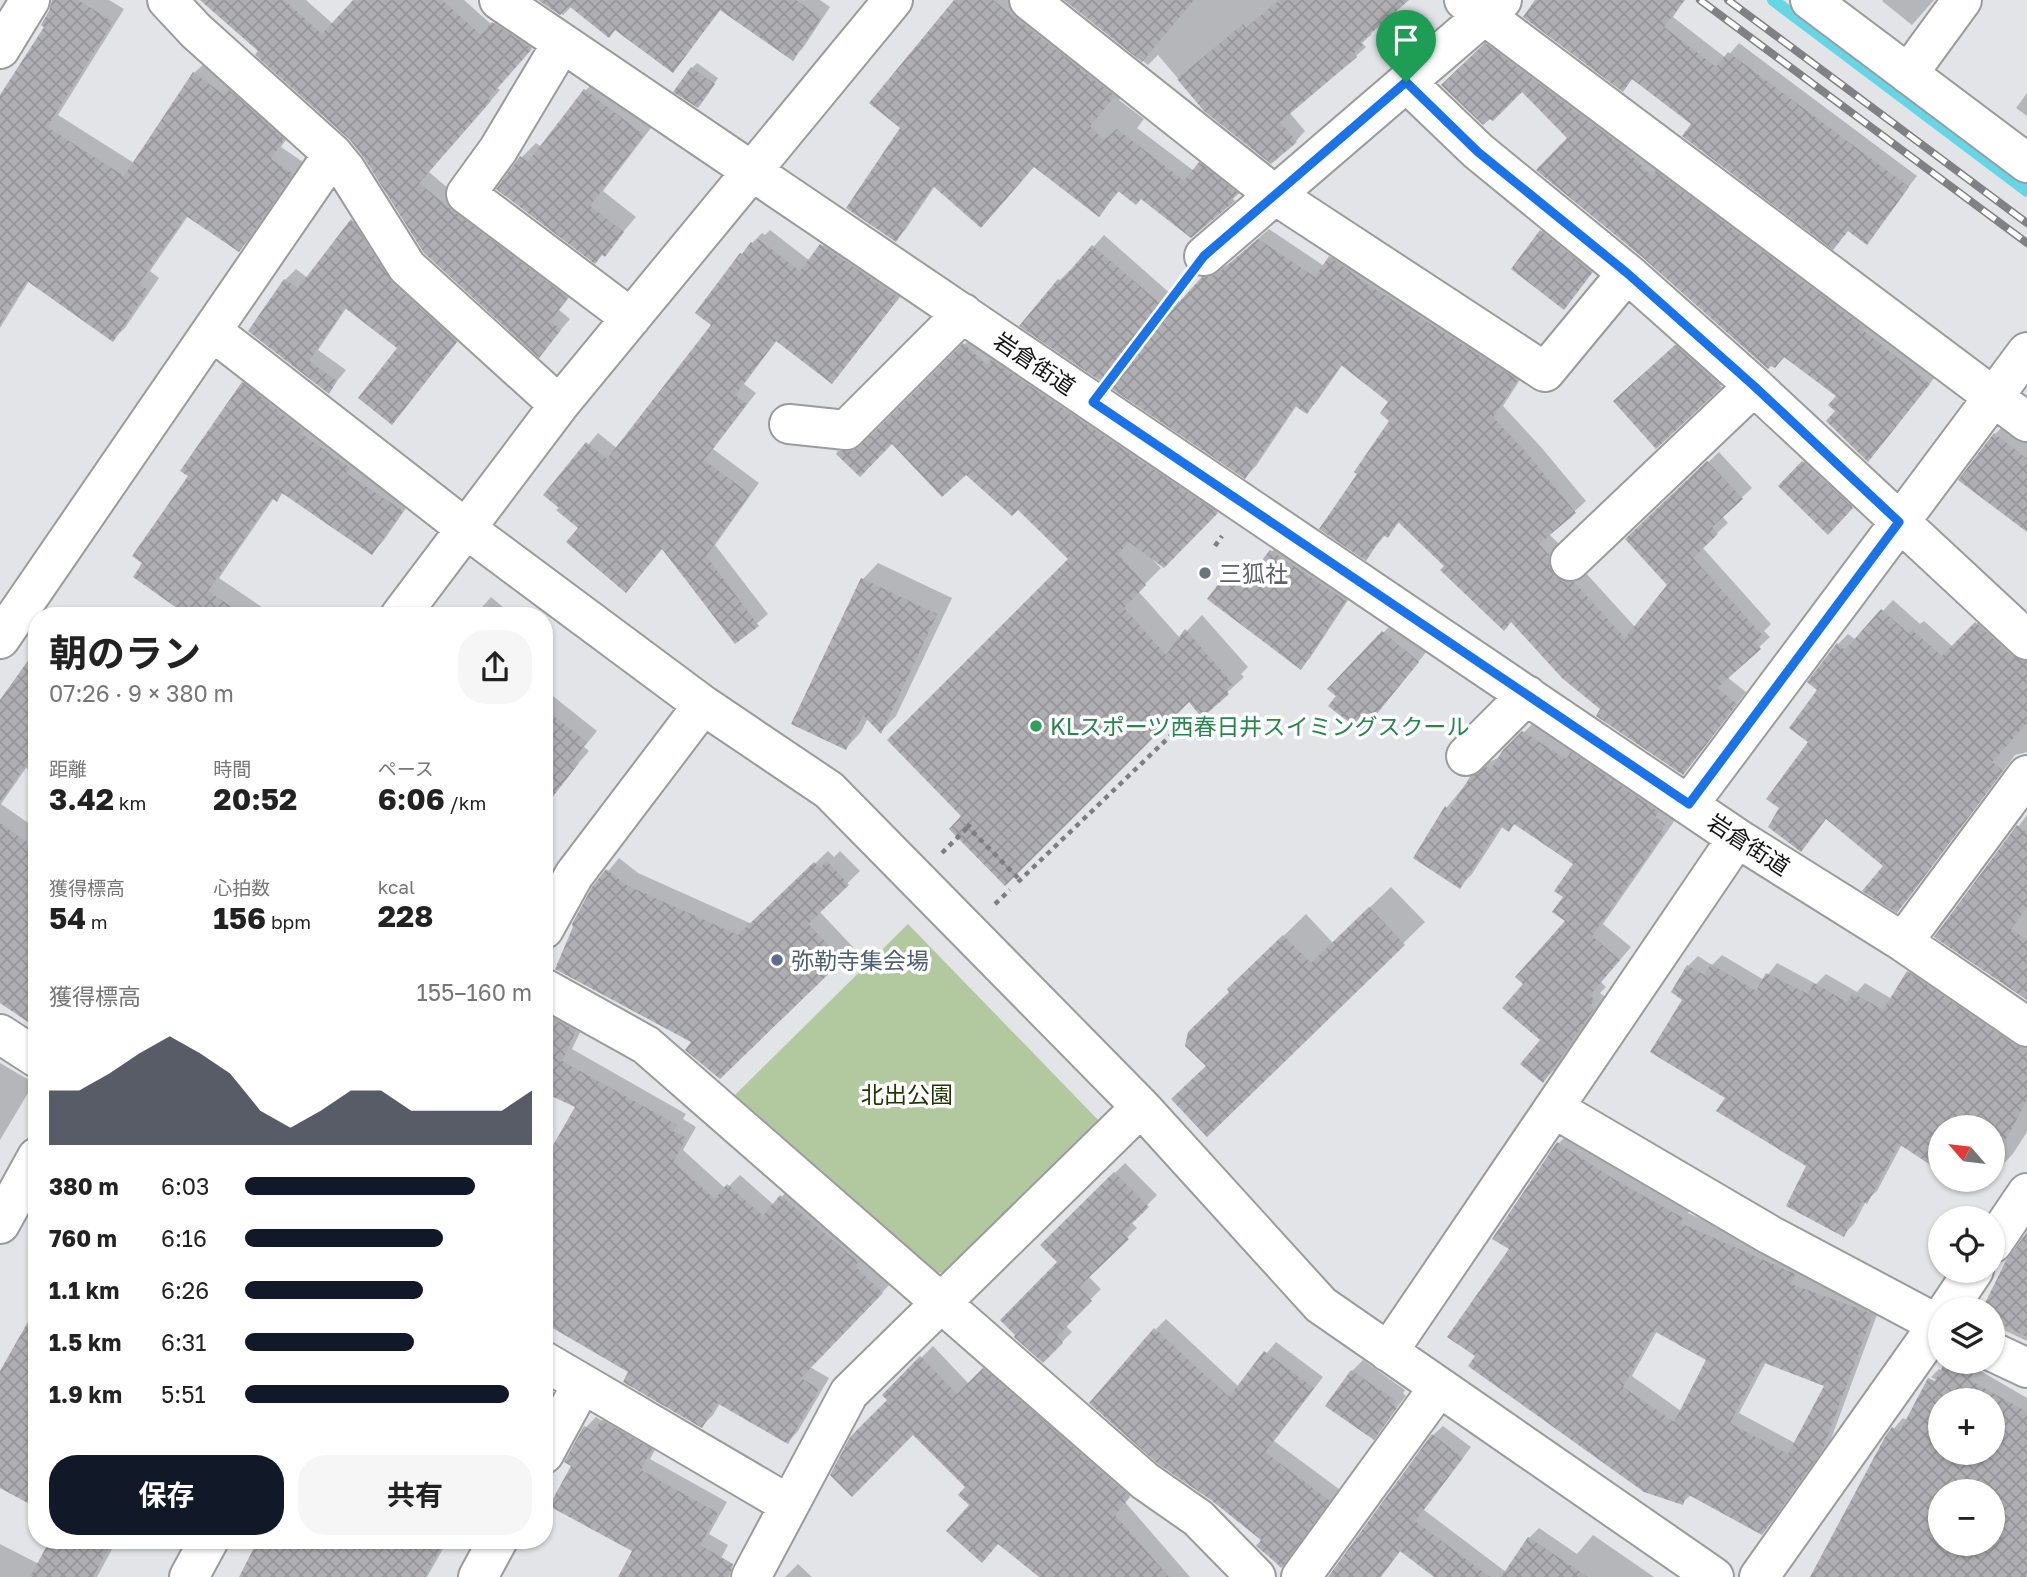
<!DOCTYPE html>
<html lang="ja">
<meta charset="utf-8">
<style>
:root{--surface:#fff;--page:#f6f6f6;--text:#222;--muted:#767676;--accent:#111827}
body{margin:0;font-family:"Golos Text","Noto Sans JP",sans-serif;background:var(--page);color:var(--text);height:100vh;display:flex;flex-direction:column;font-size:26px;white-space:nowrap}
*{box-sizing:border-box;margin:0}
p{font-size:23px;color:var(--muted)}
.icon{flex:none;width:38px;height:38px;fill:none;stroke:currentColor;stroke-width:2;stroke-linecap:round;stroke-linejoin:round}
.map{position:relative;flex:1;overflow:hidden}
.details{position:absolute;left:28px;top:607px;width:525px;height:942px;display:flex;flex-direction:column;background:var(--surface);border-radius:28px;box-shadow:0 2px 5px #0004}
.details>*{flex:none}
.needle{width:46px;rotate:298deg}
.controls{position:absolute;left:1928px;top:1115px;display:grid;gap:14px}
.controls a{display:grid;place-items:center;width:77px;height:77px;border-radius:50%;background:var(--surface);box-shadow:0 2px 5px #0004;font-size:35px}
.pin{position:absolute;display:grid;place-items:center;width:60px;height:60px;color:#fff;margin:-72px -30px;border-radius:50% 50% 50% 0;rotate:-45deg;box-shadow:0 0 7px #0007}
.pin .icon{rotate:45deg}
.round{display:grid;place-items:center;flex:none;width:74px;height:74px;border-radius:28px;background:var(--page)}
.overview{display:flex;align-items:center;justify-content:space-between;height:119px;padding:0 21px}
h1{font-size:38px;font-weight:700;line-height:52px}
.figures{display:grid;grid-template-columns:repeat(3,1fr);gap:10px;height:119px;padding:7px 21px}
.figures div{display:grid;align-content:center}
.figures b{font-size:30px;font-weight:700}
.figures small{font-size:19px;font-weight:400}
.figures p{font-size:19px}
.chart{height:196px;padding:14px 21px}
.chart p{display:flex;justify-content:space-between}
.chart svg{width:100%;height:126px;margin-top:7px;fill:var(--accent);opacity:.7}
.primary-button{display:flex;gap:14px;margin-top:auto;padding:14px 21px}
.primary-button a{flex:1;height:80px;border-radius:28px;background:var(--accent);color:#fff;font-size:28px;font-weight:700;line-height:80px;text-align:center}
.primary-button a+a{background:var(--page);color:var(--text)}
ul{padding:0 21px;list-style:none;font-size:23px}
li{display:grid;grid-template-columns:112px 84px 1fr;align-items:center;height:52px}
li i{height:18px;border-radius:9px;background:var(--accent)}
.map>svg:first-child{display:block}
</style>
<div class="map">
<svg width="2027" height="1577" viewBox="0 0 2027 1577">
<defs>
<pattern id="building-cross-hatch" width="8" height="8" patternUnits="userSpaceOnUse" patternTransform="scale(1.75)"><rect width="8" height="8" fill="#afaeb2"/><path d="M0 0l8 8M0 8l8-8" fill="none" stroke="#969598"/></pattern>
</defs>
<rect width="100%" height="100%" fill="#e3e4e8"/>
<path fill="#b2c89e" d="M908,924L1101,1123L950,1272L930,1273L732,1098Z"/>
<path fill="#0003" fill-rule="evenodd" d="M53,0H109L124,9L58,115L134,163L194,73L206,62L295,127L281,147L303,162L251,238L239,250L188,216L150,271L159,278L125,328L113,339L29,281L0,328V99L46,26Z
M203,0H306L333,24L355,0H464L492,25L504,12L538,40L497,88L500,90L429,172L463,201L577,287L559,310L570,319L539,355L349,137L261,51Z
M820,0L830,7L803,48L793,58L721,9L673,70L616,29L572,6L563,15L542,1Z
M955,0H1020L1128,90L1119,100L1144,119L1137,128L1194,171L1210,154L1243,190L1191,236L1142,197L1120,190L1098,215L1034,165L935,186L905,230L896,240L902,128Z
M1067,0H1407L1370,32L1372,34L1362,43L1366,47L1356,56L1289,112L1305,131L1296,141L1205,110L1158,55L1148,65Z
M1537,0H1684L1673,17L1726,58L1739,43L1917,176L1866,242L1849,229L1833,247L1694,123L1634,78L1622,89Z
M1883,0H1934L1912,25L1882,1Z
M1497,34L1939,372L1878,449L1837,410L1838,396L1786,356L1775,366L1569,138L1522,89L1444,85Z
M697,63L718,78L703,101L692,68Z
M600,76L657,120L603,191L636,217L604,254L499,189L522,157L536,143L542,147L586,90Z
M2027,93V116L2016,108Z
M362,210L466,330L392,422L400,348L347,307L318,350L346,370L328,392L250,331L285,280L296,269L308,278Z
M1552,221L1602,261L1564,307L1541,231Z
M1269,229L1324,266L1340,247L1527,369L1503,406L1541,447L1586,501L1549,534L1559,544L1558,554L1585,572L1635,627L1669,585L1628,539L1719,452L1752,488L1722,516L1728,523L1702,547L1771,624L1764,631L1770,637L1727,677L1746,692L1693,762L1683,773L1603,709L1512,621L1446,566L1400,521L1388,535L1386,534L1366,558L1392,420L1391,402L1343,364L1317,401L1307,412L1297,405L1256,466L1245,477L1022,325L1060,280L1070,270L1072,271L1104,235L1181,303L1214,267L1221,268L1231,263Z
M770,230L810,261L832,235L908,287L832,382L777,340L744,384L756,393L713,449L759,483L715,545L768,614L736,642L663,547L626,590L580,527L546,495L598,433L618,449L714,325L752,243L762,233L765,235Z
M980,329L1232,497L1164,565L1152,559L1161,568L1138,591L1180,638L1202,615L1248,667L1241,674L1244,677L1203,715L1189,700L964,816L1071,559L1018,507L966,472L892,442L860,475L838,454L856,436H870L879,430Z
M1687,335L1731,375L1656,446L1626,390Z
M255,371L413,498L384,540L372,553L284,492L276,499L274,498L219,578L275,616H191L190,475L243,383Z
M2005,424L2027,431V530L1995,434Z
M1814,451L1862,496L1828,532L1780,486Z
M1281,541L1354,591L1310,658L1301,667L1227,575L1237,565L1251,576Z
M878,563L952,598L896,716L881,731L868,718L861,732L846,748L863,579Z
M491,597L514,616H474Z
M1893,600L1920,624L1924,621L1953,647L1987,613L2027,649V752L2015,755L1907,900L1897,911L1885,865L1827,817L1801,849L1781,807L1811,742L1820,689L1838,644L1848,634L1856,640Z
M1394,622L1428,650L1362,730L1383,633Z
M37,656V766L31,771L26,768L1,804L37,829V1025L0,1000V703Z
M544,689L597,731L584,747L589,751L559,786H544Z
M1536,720L1675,812L1671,818L1675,820L1603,924L1631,947L1601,982L1606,987L1600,993L1605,997L1555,1069L1543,1081L1542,1040L1525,984L1567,921L1565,896L1575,863L1515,823L1508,830L1503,826L1472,874L1460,886L1415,858L1447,807L1471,778L1484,765L1501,756Z
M2027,815V998L1937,936Z
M828,851L834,857L840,851L860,871L819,911L853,947L720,1076L693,1042L594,888L619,858L638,873L752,924Z
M1391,887L1425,922L1207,1135L1208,1065L1231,992L1251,968L1306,914L1333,943Z
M1722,955L1764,980L1777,963L1816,984L1826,974L1857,992L1865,983L1892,999L1909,973L1919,962L2027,1036V1132L2012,1155L2002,1165L1993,1159V1127H1941L1902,1144L1877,1191L1866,1201L1854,1224L1843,1235L1809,1166L1727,1097L1685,999L1688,966L1698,956L1712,965Z
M544,996L586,1020L572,1049L686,1114L683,1119L696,1127L683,1150L726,1189L740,1175L774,1205L792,1186L893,1281L810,1367L829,1378L798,1431L788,1442L720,1403L713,1415L702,1426L631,1371L578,1106L544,1091Z
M0,1063L34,1083L0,1140Z
M1568,1134L1691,1208L1688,1213L1804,1264L1799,1274L1881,1304L1831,1439L1772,1522L1762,1532L1691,1495L1682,1503L1477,1356L1511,1249L1558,1144ZM1657,1331L1708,1359L1681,1411L1632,1376ZM1766,1362L1826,1385L1795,1443L1739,1413Z
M1125,1163L1157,1195L1131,1222L1137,1228L1088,1276L1101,1289L1065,1325L1072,1332L1043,1361L1059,1262L1042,1245Z
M2027,1236V1341L1993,1325V1309H1984L2005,1262Z
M1166,1319L1239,1387L1276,1342L1323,1377L1274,1441L1339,1489L1291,1558L1281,1568L1258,1546L1263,1540L1156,1329Z
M933,1346L969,1384L995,1358L1140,1484L1125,1502L1190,1577H1042L999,1542L971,1505L967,1487L884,1395Z
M1363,1360L1405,1390L1403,1393L1406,1396L1373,1438L1352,1371Z
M1947,1362H1980L1982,1363L1979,1370L2027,1398V1577H1827L1886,1438L1903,1418L1907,1420L1930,1378V1381L1943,1384L1931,1377L1939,1369L1942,1371ZM1941,1400H1993V1452H1941ZM1941,1491H1993V1544H1941Z
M613,1410L661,1439L650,1459L727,1502L709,1534L728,1545L711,1577H620L635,1550L573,1465L585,1428L596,1417L602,1421Z
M1443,1426L1471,1447L1424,1510L1506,1572L1529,1538L1539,1528L1577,1554L1593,1535L1654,1577H1437L1401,1550L1381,1577H1330L1433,1435Z
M52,1540H117L97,1577H0V1544L39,1564Z
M260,1540H448L427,1577H240Z
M798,1564L812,1577H785Z"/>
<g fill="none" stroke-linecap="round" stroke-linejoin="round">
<path stroke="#65d6e3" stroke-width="12" d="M1773,0L2027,191"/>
</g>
<path fill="url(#building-cross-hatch)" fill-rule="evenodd" d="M52,0H78L113,22L47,127L124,176L193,72L224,95L228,89L284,139L271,159L293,174L239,252L186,216L139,284L148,290L113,342L27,281L0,324V95L44,27L41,25L49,11Z
M200,0H284L322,34L353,0H442L481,35L492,22L532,49L488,99L491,101L419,183L453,211L568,298L550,321L561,330L539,358L424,253L364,158L350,140L255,55L258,51Z
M538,0H796L821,18L793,61L720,10L673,73L615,30L609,38L569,6L560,15Z
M954,0H993L1115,96L1090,126L1104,140L1117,129L1184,181L1199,162L1238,193L1232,198L1235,201L1191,238L1141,199L1136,205L1118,191L1099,217L1034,167L981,228L933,186L896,242L846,208L900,128L869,103Z
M1064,0H1194L1142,62Z
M1279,0H1409L1361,42L1363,45L1354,53L1357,57L1280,122L1297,142L1271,164L1204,111L1177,79L1243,24L1246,28Z
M1535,0H1685L1664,27L1716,67L1728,52L1909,187L1867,245L1848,231L1833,250L1682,136L1691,124L1632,79L1623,92L1523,17Z
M1485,43L1623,147L1652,176L1656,171L1865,328L1863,330L1930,384L1868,462L1826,421L1835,411L1828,405L1836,396L1784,357L1775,368L1771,366L1768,369L1641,256L1536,170L1567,138L1522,92L1493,121L1490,119L1483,125L1441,85Z
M691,67L715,84L698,108L673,92Z
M584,89L644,135L590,206L624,232L605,257L602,255L595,264L496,189L520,156L528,162Z
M351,219L392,283L457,342L392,425L358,398L397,348L345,308L309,361L337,381L329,394L248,331L284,279L298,288Z
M1540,230L1592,273L1564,310L1511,269Z
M758,239L800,271L820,244L899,298L832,384L776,341L735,395L747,404L704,460L750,494L706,556L759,626L735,644L662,549L626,593L566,542L578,528L556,510L559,508L543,495L586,442L607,459L711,325L695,313L740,253L742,254L751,242L754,244Z
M1258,239L1315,277L1329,256L1364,282L1518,380L1493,417L1531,458L1576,513L1539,544L1549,555V565L1554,576L1563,582H1574L1625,638L1667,585L1625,539L1707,461L1743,499L1712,527L1718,534L1693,558L1762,635L1755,642L1761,649L1717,688L1737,704L1683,775L1596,716L1600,709L1562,678L1511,622L1504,631L1440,570L1444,566L1398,522L1388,538L1383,535L1366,561L1319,529L1357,474L1354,472L1389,421L1380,413L1388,402L1341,365L1307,414L1295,406L1245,479L1019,326L1058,279L1061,281L1092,245L1170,312L1202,277H1209L1218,273Z
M963,343L987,365L991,360L1218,513L1164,568L1129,542L1118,554L1146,585L1124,608L1166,655L1185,629L1233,684L1226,690L1229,694L1202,718L1189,702L1005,886L949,829L961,816L887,740L1068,559L1018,510L1012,516L966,475L942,497L892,444L860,477L836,454L838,451H853L861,445Z
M1675,345L1722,387L1656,449L1613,401Z
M242,382L304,431L302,434L350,468L346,473L403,511L372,555L282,493L277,502L272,498L208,591L245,616H188L133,577L142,563L132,556L188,476L180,471Z
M1994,433L2027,459V532L1958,480Z
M1802,461L1853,508L1828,535L1778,486Z
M1270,550L1346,601L1301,670L1207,599L1226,574L1242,586Z
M861,578L937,614L881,734L863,715L846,750L791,724Z
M1881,609L1909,634L1912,630L1942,656L1975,622L2012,656L2027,661V723L1992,762L2003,771L1897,913L1862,891L1883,866L1826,819L1801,852L1768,827L1779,808L1766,799L1808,742L1789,728L1817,690L1807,682L1837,643L1845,650Z
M1382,631L1419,662L1362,732L1328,706L1336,696L1327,689Z
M37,648V749L0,802V700Z
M544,708L587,742L574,759L579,763L544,808Z
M1522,731L1566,759L1571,752L1659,812L1655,817L1665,824L1661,831L1664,833L1592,936L1620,960L1590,995L1595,1000L1590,1006L1594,1009L1543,1083L1520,1064L1540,1040L1502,1008L1523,984L1515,977L1565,921L1552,912L1563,897L1554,891L1573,864L1514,824L1509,832L1500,826L1460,889L1413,858L1445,806L1449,810L1470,777L1486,767L1491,769L1503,750Z
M0,823L37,849V1028L0,1003Z
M2017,825L2027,833V907L2011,929L2027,940V1000L1934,937Z
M827,861L849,885L808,924L843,960L720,1079L685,1050L691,1042L555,969L573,927L572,924L592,887L606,869L626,885L738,935L814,862L820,868Z
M1369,907L1405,945L1207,1137L1171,1099L1206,1066L1185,1046L1188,1032L1229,992L1227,989L1283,935L1311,963Z
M1711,964L1756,991L1766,973L1808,994L1814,983L1847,1002L1853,993L1883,1010L1907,971L2015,1045L2027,1049V1100L1994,1162L1993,1127L1941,1126V1172L1899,1144L1867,1204L1862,1201L1844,1237L1786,1206L1806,1166L1716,1111L1725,1098L1650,1052L1682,1000L1671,992L1687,965L1704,975Z
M544,1013L576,1031L562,1061L677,1125L673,1131L687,1138L673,1162L715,1199L727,1184L763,1216L780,1195L858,1262L855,1266L883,1293L801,1378L819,1389L788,1444L717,1403L702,1428L623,1382L628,1372L544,1323V1161L575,1107L547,1094L544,1101Z
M1557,1142L1612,1178L1683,1218L1680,1223L1795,1274L1791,1284L1873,1314L1822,1451L1762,1535L1687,1494L1683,1505L1644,1492L1468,1366L1475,1356L1447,1337L1509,1249L1492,1239ZM1654,1331L1706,1360L1674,1422L1623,1387ZM1762,1362L1824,1386L1788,1454L1730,1423Z
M1114,1172L1149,1207L1122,1233L1129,1239L1079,1287L1092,1301L1057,1336L1063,1343L1043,1363L1014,1337L1015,1335L1000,1320L1057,1262L1040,1245Z
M2027,1232V1337L1993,1320V1309H1982L2007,1259Z
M37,1306V1508L0,1488V1371Z
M1154,1328L1229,1397L1264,1351L1314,1388L1265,1452L1330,1501L1282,1567L1256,1546L1261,1540L1211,1500L1158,1464L1089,1403Z
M920,1356L957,1394L983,1368L1130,1497L1115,1515L1169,1577H1039L998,1544L982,1563L946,1531L969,1505L958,1495L965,1487L913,1435L852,1497L830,1475L850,1437L887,1400L882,1395Z
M1945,1362H1974L1977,1367L1970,1380L2027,1412V1577H1810L1885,1437L1892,1427L1900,1431L1928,1378L1935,1381ZM1941,1400H1993V1452H1941ZM1941,1491H1993V1544H1941Z
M1351,1370L1396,1401L1393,1405L1397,1408L1374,1440L1325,1406Z
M601,1420L652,1449L641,1470L718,1513L700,1545L733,1564L729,1577H618L632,1551L549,1506L571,1466L564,1462L584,1426L594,1432Z
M1432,1434L1463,1458L1415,1521L1490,1577H1434L1400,1551L1380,1577H1328Z
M1528,1537L1588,1577H1501Z
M50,1540H113L93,1577H30Z
M258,1540H445L425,1577H239Z"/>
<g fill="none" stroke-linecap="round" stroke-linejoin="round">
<defs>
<path id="minor" d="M499,0L1737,838L1903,942L2027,1027
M1029,0L1275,195L1545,372L1627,273
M1464,0L2027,422
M1810,0L2027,163
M562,43L498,150L466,194L631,318
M0,49L30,0
M1908,74L1962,0
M1406,82L1478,151L1627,273L1754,386L2027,640
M333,154L346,170L407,267L559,405
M1204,256L1502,0
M212,331L465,528L703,705L829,790L1141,1107L1321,1305L1714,1577
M789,424L846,430L963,313
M1570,561L1754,386
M400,616L559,405L893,0
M0,639L333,154L196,31L167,0
M1466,756L1527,695
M1689,804L2027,352
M544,929L574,875L703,705
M1903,942L2027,775
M544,988L646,1045L1145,1481L1198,1518L1256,1577
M0,1034L37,1058
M1555,1109L1770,1235L1941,1326
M0,1224L37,1157
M1993,1243L2027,1193
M1948,1309L1974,1270
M1388,1352L1737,838
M1993,1352L2027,1368
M544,1361L788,1504
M544,1454L582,1384
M189,1577L209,1540
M478,1577L498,1540
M751,1577L849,1393L1141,1107
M1301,1577L1439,1387
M1759,1577L1941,1320"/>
</defs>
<use href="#minor" stroke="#9a9b9e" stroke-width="42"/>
<path stroke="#7e7e81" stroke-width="4.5" stroke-dasharray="5 5" stroke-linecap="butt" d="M1117,370L1181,285
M1215,546L1222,536
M970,824L968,827L1020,880
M942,853L968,827
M1018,882L1191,716
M995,904L1010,890"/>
<use href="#minor" stroke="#fff" stroke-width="38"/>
<defs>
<path id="rail" d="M1700,0L2027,243
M1728,0L2027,223"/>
</defs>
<use href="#rail" stroke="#818184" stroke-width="8"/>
<use href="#rail" stroke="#fff" stroke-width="5" stroke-dasharray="16" stroke-linecap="butt"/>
</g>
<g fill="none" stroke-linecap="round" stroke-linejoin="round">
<defs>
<path id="route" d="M1406,82L1478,152L1627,273L1754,386L1899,522L1689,804L1093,402L1204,256Z"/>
</defs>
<use href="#route" stroke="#fff" stroke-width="14"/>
<use href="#route" stroke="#1a73e8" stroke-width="9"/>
</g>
<circle fill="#6b7280" stroke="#fff" stroke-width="2.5" cx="1205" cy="573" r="7"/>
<circle fill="#2e9e5b" stroke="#fff" stroke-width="2.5" cx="1036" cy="726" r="7"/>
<circle fill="#5c6f8a" stroke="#fff" stroke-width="2.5" cx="777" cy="960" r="7"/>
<g text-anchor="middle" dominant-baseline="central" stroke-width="7" stroke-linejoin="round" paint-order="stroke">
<g font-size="23" fill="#131315" stroke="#fff">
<text transform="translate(1035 363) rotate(34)">岩倉街道</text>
<text transform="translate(1749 844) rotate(33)">岩倉街道</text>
</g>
<g font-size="23" fill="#5b616d" stroke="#fff" text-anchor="start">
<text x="1219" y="573">三狐社</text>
</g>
<g font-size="23" fill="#27864d" stroke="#fff" text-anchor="start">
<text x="1050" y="726">KLスポーツ西春日井スイミングスクール</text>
</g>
<g font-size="23" fill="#4e5e75" stroke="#fff" text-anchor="start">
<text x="791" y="960">弥勒寺集会場</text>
</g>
<g font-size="23" fill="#213703" stroke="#fff">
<text x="907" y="1094">北出公園</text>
</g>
</g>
</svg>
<div class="controls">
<a><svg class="needle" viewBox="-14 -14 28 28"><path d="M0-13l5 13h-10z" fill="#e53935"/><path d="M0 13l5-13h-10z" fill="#767676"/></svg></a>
<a><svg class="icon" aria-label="locate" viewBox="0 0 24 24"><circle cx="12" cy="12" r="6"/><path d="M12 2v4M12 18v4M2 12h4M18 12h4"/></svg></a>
<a><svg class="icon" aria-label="layers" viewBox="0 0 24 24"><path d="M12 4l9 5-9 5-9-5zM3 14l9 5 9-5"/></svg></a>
<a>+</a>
<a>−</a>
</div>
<div class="pin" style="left:1406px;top:82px;background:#1e9e55"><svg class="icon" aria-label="arrive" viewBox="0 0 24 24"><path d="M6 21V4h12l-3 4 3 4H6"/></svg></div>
<section class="details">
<div class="overview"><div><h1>朝のラン</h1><p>07:26 · 9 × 380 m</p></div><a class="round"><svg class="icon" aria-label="share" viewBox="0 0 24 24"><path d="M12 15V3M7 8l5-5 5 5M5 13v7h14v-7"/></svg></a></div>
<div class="figures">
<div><p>距離</p><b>3.42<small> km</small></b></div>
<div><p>時間</p><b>20:52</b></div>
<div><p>ペース</p><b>6:06<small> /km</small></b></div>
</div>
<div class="figures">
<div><p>獲得標高</p><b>54<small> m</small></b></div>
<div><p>心拍数</p><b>156<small> bpm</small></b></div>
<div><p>kcal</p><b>228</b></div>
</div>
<div class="chart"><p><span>獲得標高</span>155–160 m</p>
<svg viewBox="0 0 160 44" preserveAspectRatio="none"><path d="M0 44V25L10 25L20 19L30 12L40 6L50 12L60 19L70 32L80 38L90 32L100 25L110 25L120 32L130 32L140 32L150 32L160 25V44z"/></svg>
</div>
<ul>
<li><b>380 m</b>6:03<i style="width:80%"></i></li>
<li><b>760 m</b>6:16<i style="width:69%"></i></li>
<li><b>1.1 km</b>6:26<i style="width:62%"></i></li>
<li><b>1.5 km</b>6:31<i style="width:59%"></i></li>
<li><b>1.9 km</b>5:51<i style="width:92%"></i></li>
</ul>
<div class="primary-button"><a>保存</a><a>共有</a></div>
</section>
</div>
